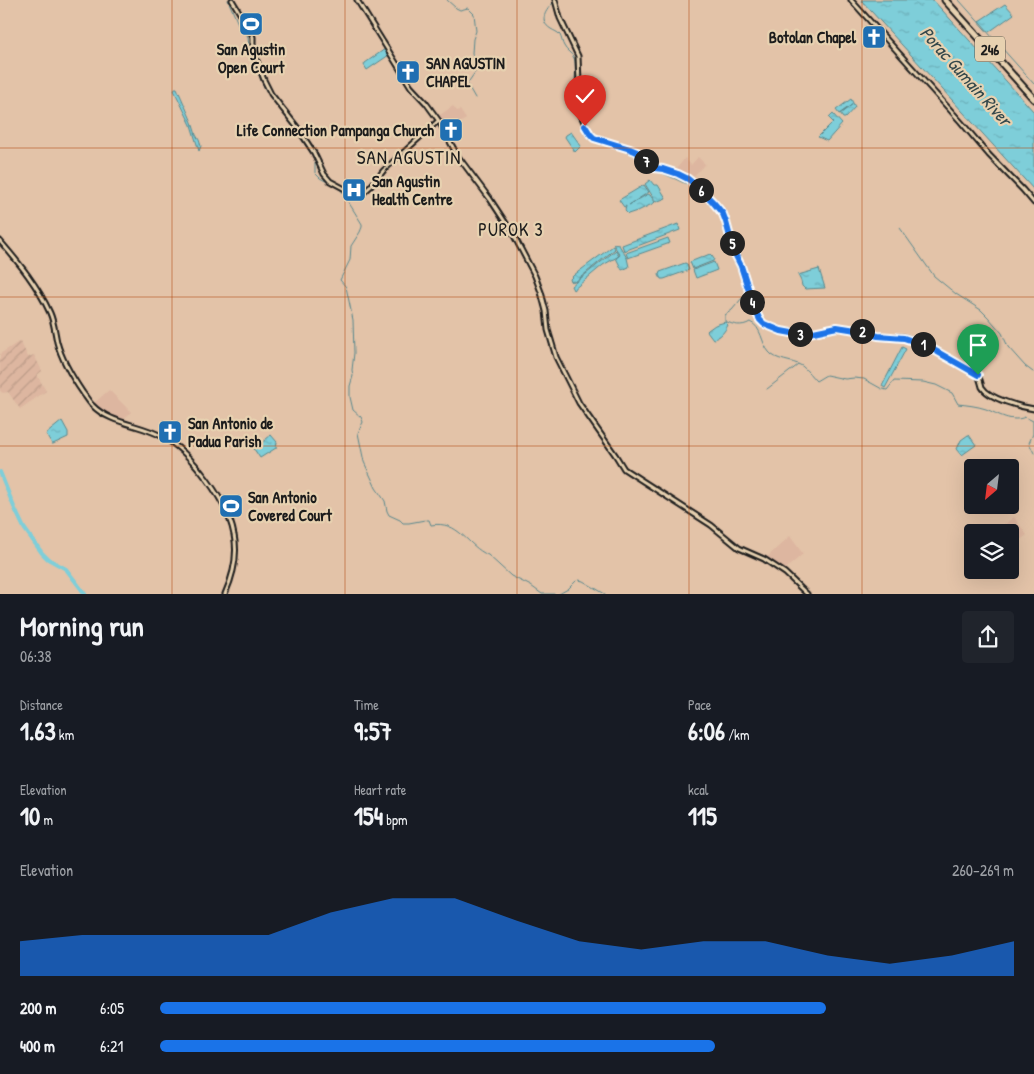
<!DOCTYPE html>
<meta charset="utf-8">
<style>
:root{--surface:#171b24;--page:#20242c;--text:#f1f3f6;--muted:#9ea1a6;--accent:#1a73e8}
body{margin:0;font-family:"Patrick Hand",sans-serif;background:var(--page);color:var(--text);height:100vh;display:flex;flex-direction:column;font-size:19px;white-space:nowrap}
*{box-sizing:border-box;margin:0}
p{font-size:16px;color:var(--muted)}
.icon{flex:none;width:28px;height:28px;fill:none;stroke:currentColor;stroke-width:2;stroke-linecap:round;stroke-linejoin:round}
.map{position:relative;height:594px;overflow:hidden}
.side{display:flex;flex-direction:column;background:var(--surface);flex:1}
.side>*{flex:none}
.needle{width:32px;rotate:208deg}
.controls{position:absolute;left:964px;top:459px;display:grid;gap:10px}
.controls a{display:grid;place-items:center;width:55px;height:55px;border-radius:5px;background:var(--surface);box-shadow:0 5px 20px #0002;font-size:25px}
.pin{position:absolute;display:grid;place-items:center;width:42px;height:42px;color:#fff;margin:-51px -21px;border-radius:50% 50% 50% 0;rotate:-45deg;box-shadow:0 0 5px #0007}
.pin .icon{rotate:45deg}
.km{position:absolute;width:25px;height:25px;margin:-12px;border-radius:50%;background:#222;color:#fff;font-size:14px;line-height:25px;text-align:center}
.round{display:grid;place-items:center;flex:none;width:52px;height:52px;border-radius:5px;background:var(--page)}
.overview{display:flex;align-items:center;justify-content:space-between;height:85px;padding:0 20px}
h1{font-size:28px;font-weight:800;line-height:38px}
.stats{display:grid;grid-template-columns:repeat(3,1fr);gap:8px;height:85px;padding:5px 20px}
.stats div{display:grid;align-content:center}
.stats b{font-size:25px;font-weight:800}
.stats small{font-size:14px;font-weight:400}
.stats p{font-size:14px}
.chart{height:140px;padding:10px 20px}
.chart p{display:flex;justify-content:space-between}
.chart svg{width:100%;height:90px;margin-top:5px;fill:var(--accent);opacity:.7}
ul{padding:0 20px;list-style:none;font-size:16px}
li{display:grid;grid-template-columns:80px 60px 1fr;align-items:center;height:38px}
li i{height:12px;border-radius:6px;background:var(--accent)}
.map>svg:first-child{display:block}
</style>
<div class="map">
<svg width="1034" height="594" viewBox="0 0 1034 594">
<defs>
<pattern id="industrial-furrows" width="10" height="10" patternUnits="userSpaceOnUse" patternTransform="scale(1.25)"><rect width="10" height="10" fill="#ddb6a0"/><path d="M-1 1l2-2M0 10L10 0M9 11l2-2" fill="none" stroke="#bd9c89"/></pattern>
<pattern id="water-ripples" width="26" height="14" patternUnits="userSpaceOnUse" patternTransform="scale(1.25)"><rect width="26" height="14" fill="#7eced9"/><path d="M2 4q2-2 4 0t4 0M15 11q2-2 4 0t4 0" fill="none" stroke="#6cb0ba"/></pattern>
</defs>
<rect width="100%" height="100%" fill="#e3c3a8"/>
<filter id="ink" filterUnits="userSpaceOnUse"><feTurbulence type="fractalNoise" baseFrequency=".02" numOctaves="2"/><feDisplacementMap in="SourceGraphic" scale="10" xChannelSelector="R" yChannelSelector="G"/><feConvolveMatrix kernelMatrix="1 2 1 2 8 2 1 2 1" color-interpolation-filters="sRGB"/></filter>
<g filter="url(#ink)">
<path fill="#ddb6a0" d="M453,106L457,111L460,110L466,119L446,132L437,117Z
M698,157L705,164L690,180L674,172L685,158L691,165Z
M109,390L131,412L122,421L104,412L93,404Z
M1014,517L1027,535L1010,547V532H995Z
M790,536L803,554L783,571L766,558Z"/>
<path fill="url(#industrial-furrows)" d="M20,341L28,357L34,355L42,371L37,375L46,391L20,409L8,392L3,393L0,391V354Z"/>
<path fill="url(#water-ripples)" stroke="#57878d" d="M861,0H933L1034,112V190Z
M1005,4L1014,14L989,32L979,21Z
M385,49L389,54V55L367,70L364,65L365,63Z
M175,88H177L192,122L196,135L199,140L201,146L199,151L191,125L174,90Z
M851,99L855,107L845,118H843L840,114L853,104L839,114L836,110Z
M833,114L842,124L827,141L818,137L833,122L829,118Z
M571,132L581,146L575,152L565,137L566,135Z
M650,180L654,185H658L666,198L656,202L645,184Z
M644,185L649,192L629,205L648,194L650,195L655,202L654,203L640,210L628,214L625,211L626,206L624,207L619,200Z
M678,224L680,230L624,251L622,245Z
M668,238L670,243L628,258L626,253Z
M613,244L619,245L627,258L629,267L622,270L616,258L620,255Z
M613,246L615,249L575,282L573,281L571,282L570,279L574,275Z
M616,250L619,256L603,265L573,290L571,286Z
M710,254L712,256L714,259L713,261L693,269L690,262Z
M714,262L717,270L696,278L693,270Z
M685,263L687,264L689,270L664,279H661L659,275L660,272Z
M819,269L825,288L805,289L802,286L801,281L798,275Z
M725,322L728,325C725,331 720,338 713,339L707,331L708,330L715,325Z
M902,347L906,349L885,388L882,386Z
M62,421L68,432V437L53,444H52L46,434Z
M271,435L277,442L276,448L260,458L254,449Z
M968,435H969L976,445L962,455L957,449L961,440Z"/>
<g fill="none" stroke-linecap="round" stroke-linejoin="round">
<path stroke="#57878d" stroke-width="1" d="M228,0L239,26L245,31L248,37L249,49L254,64L265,89L283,112L312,154L315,162V173L320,178L340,189L344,194L349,203L362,224V227L360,232L351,246L350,260L340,280L346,287L353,320L354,353L352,370L353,376L350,386V397L353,410L361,417L363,422L358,433L364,462L376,488L385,501L387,511L389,515L400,520L403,523H409L425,520
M447,0L456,8L460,10L468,8L474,14L476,31L473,39L472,53L475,63L476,71L467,84L475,98
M553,0V3C546,10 538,21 551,29C554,31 558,32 560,35C562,39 562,43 564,46C566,51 572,53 574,58C577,64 574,96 574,104H578
M959,0L1034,84
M635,153L641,163L649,170H656L682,182L688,184L698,189L719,213L723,222L725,230L728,235
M900,228L934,276L956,294L981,310L988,317L1002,333L1008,347L1025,366L1033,372
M730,241C732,259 742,275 747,292L732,310L725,315V321C733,325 742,327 750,322C762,327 761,343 769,352C776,361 792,360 802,366C807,370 812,377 816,381L826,375L845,379L854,378L864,379L882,389L887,390L894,381L923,382L936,385L952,393L958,404C967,405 977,406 986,409C998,414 1012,423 1025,417L1033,421V434L1029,443L1034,453
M0,245H1
M767,389L798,365
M427,520H429L431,525C459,520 467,546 488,555L511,576L531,586L542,594H554
M579,580L583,581L605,594
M804,588L809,594
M559,594L568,589L576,581"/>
<path stroke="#7eced9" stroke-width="4" d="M0,472L14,507L24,528L42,553L48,559L66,569L85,594"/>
<defs>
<path id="minor" d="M232,0L250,30L253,37V50L264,80L271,94L297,127L314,153L324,174L330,181L358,196H360L371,186L384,170L438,121
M357,0L411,87L426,103L439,121L457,155L490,199L513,234L535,276L541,292L546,311L548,330L556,357L579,403L616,456L624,469L711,525L739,548L764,559L785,573L807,594
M555,0L560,18L578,56L579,83L578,108L588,132L594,138L630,149L637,153L654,168L664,169L688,179L699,188L713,202L723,214L726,221L734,252L741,267L755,310L760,320L764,324L781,331L797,333L804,334L837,327L857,330L878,336L904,337L927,346L978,375C980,379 981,383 982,387C989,399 1021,407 1034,409
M851,0L961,122L989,155L1023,190L1034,203
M0,241C19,263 38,286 50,313C54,322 55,333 57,342C62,361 72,377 83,393C86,397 89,402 92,405C110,424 140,424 161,436C191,452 228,501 234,535C238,554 233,576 225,594"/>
<path id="highway" d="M945,0L1034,99"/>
</defs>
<use href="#minor" stroke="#1c1c1c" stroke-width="7"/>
<use href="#highway" stroke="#1c1c1c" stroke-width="9"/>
<use href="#minor" stroke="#e7d1b0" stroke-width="3"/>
<use href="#highway" stroke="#e7d1b0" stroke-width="5"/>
</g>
</g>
<g fill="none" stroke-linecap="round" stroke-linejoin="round" filter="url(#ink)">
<defs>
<path id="route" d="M585,126L590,134L594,138L630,149L637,152L654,168L663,169L678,174L688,179L699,188L713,202L723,214L726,222L734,252L741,266L755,310L760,320L764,324L781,331L797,334H804L837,327L856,330L878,336L904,338L927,346L978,375"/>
</defs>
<use href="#route" stroke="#fff" stroke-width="10"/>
<use href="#route" stroke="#1a73e8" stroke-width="6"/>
</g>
<path fill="none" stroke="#b54a10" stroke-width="1" stroke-opacity="0.55" d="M172,0V594M345,0V594M517,0V594M689,0V594M862,0V594M0,148H1034M0,297H1034M0,446H1034"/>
<defs>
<symbol id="stadium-square" viewBox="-11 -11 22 22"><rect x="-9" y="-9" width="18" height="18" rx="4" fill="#1f6fb2" stroke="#e7d1b0"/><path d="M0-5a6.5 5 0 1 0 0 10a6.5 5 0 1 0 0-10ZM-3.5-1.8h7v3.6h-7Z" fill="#fff"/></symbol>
<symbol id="church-square" viewBox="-11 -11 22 22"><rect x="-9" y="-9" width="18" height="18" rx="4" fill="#1f6fb2" stroke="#e7d1b0"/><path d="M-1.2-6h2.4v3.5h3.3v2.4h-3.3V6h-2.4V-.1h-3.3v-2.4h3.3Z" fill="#fff"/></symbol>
<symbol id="hospital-square" viewBox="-11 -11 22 22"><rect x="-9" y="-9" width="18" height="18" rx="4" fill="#1f6fb2" stroke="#e7d1b0"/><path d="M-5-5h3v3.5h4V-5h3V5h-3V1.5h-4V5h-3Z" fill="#fff"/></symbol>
</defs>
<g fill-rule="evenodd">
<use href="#stadium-square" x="237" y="10" width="28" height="28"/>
<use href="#church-square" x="860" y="23" width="28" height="28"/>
<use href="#church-square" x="394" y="58" width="28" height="28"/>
<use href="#church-square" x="437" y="116" width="28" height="28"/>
<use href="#hospital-square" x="340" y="176" width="28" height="28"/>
<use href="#church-square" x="156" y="418" width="28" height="28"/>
<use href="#stadium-square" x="217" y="492" width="28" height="28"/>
</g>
<g text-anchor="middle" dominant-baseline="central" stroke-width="4.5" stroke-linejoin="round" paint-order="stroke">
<rect fill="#e7d1b0" stroke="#595248" stroke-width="1" x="975" y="36.5" width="30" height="25" rx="4"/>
<g font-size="15" font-weight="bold" fill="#1c1c1c">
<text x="990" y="49">246</text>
</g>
<g font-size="16" font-weight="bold" fill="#1c1c1c" stroke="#e7d1b0" text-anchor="start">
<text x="856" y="37" text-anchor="end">Botolan Chapel</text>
<text x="251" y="49" text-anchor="middle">San Agustin<tspan x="251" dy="18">Open Court</tspan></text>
<text x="426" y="63">SAN AGUSTIN<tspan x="426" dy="18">CHAPEL</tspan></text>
<text x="434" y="130" text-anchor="end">Life Connection Pampanga Church</text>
<text x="372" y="181">San Agustin<tspan x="372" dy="18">Health Centre</tspan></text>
<text x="188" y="423">San Antonio de<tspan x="188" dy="18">Padua Parish</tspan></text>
<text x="248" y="497">San Antonio<tspan x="248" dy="18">Covered Court</tspan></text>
</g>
<g font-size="18" font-style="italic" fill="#34484b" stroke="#e7d1b0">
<text transform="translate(966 76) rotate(48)">Porac Gumain River</text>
</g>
<g font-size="18" letter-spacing="1" fill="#1c1c1c" stroke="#e7d1b0">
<text x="511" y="229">PUROK 3</text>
</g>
<g font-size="19" letter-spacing="1" fill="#1c1c1c" stroke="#e7d1b0">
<text x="409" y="157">SAN AGUSTIN</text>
</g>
</g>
</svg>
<div class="controls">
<a><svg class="needle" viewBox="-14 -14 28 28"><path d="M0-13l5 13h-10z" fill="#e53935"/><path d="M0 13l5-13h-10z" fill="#9ea1a6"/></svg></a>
<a><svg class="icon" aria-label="layers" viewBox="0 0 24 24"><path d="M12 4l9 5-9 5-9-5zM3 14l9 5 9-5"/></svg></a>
</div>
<div class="pin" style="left:978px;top:375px;background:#1e9e55"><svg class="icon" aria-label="arrive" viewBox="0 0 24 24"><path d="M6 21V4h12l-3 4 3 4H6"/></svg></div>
<div class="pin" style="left:585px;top:126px;background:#d93025"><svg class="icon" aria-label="check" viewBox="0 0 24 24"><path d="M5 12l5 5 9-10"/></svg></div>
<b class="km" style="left:923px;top:344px">1</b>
<b class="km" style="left:862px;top:331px">2</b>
<b class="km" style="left:800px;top:334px">3</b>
<b class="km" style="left:752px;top:302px">4</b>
<b class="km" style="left:732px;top:243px">5</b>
<b class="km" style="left:701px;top:190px">6</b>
<b class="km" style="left:646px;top:161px">7</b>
</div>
<section class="side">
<div class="overview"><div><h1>Morning run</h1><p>06:38</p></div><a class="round"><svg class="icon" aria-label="share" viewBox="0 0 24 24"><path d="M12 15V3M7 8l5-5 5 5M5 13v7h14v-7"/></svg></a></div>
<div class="stats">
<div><p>Distance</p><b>1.63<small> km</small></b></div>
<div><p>Time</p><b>9:57</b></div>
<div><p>Pace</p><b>6:06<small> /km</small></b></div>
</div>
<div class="stats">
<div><p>Elevation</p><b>10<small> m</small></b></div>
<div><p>Heart rate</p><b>154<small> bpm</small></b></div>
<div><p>kcal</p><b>115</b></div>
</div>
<div class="chart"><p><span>Elevation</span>260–269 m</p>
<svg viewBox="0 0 160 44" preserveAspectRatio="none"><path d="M0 44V27L10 24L20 24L30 24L40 24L50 13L60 6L70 6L80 17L90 27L100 31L110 27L120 27L130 34L140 38L150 34L160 27V44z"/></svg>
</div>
<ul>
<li><b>200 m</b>6:05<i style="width:78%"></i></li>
<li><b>400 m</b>6:21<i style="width:65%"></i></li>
</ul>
</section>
